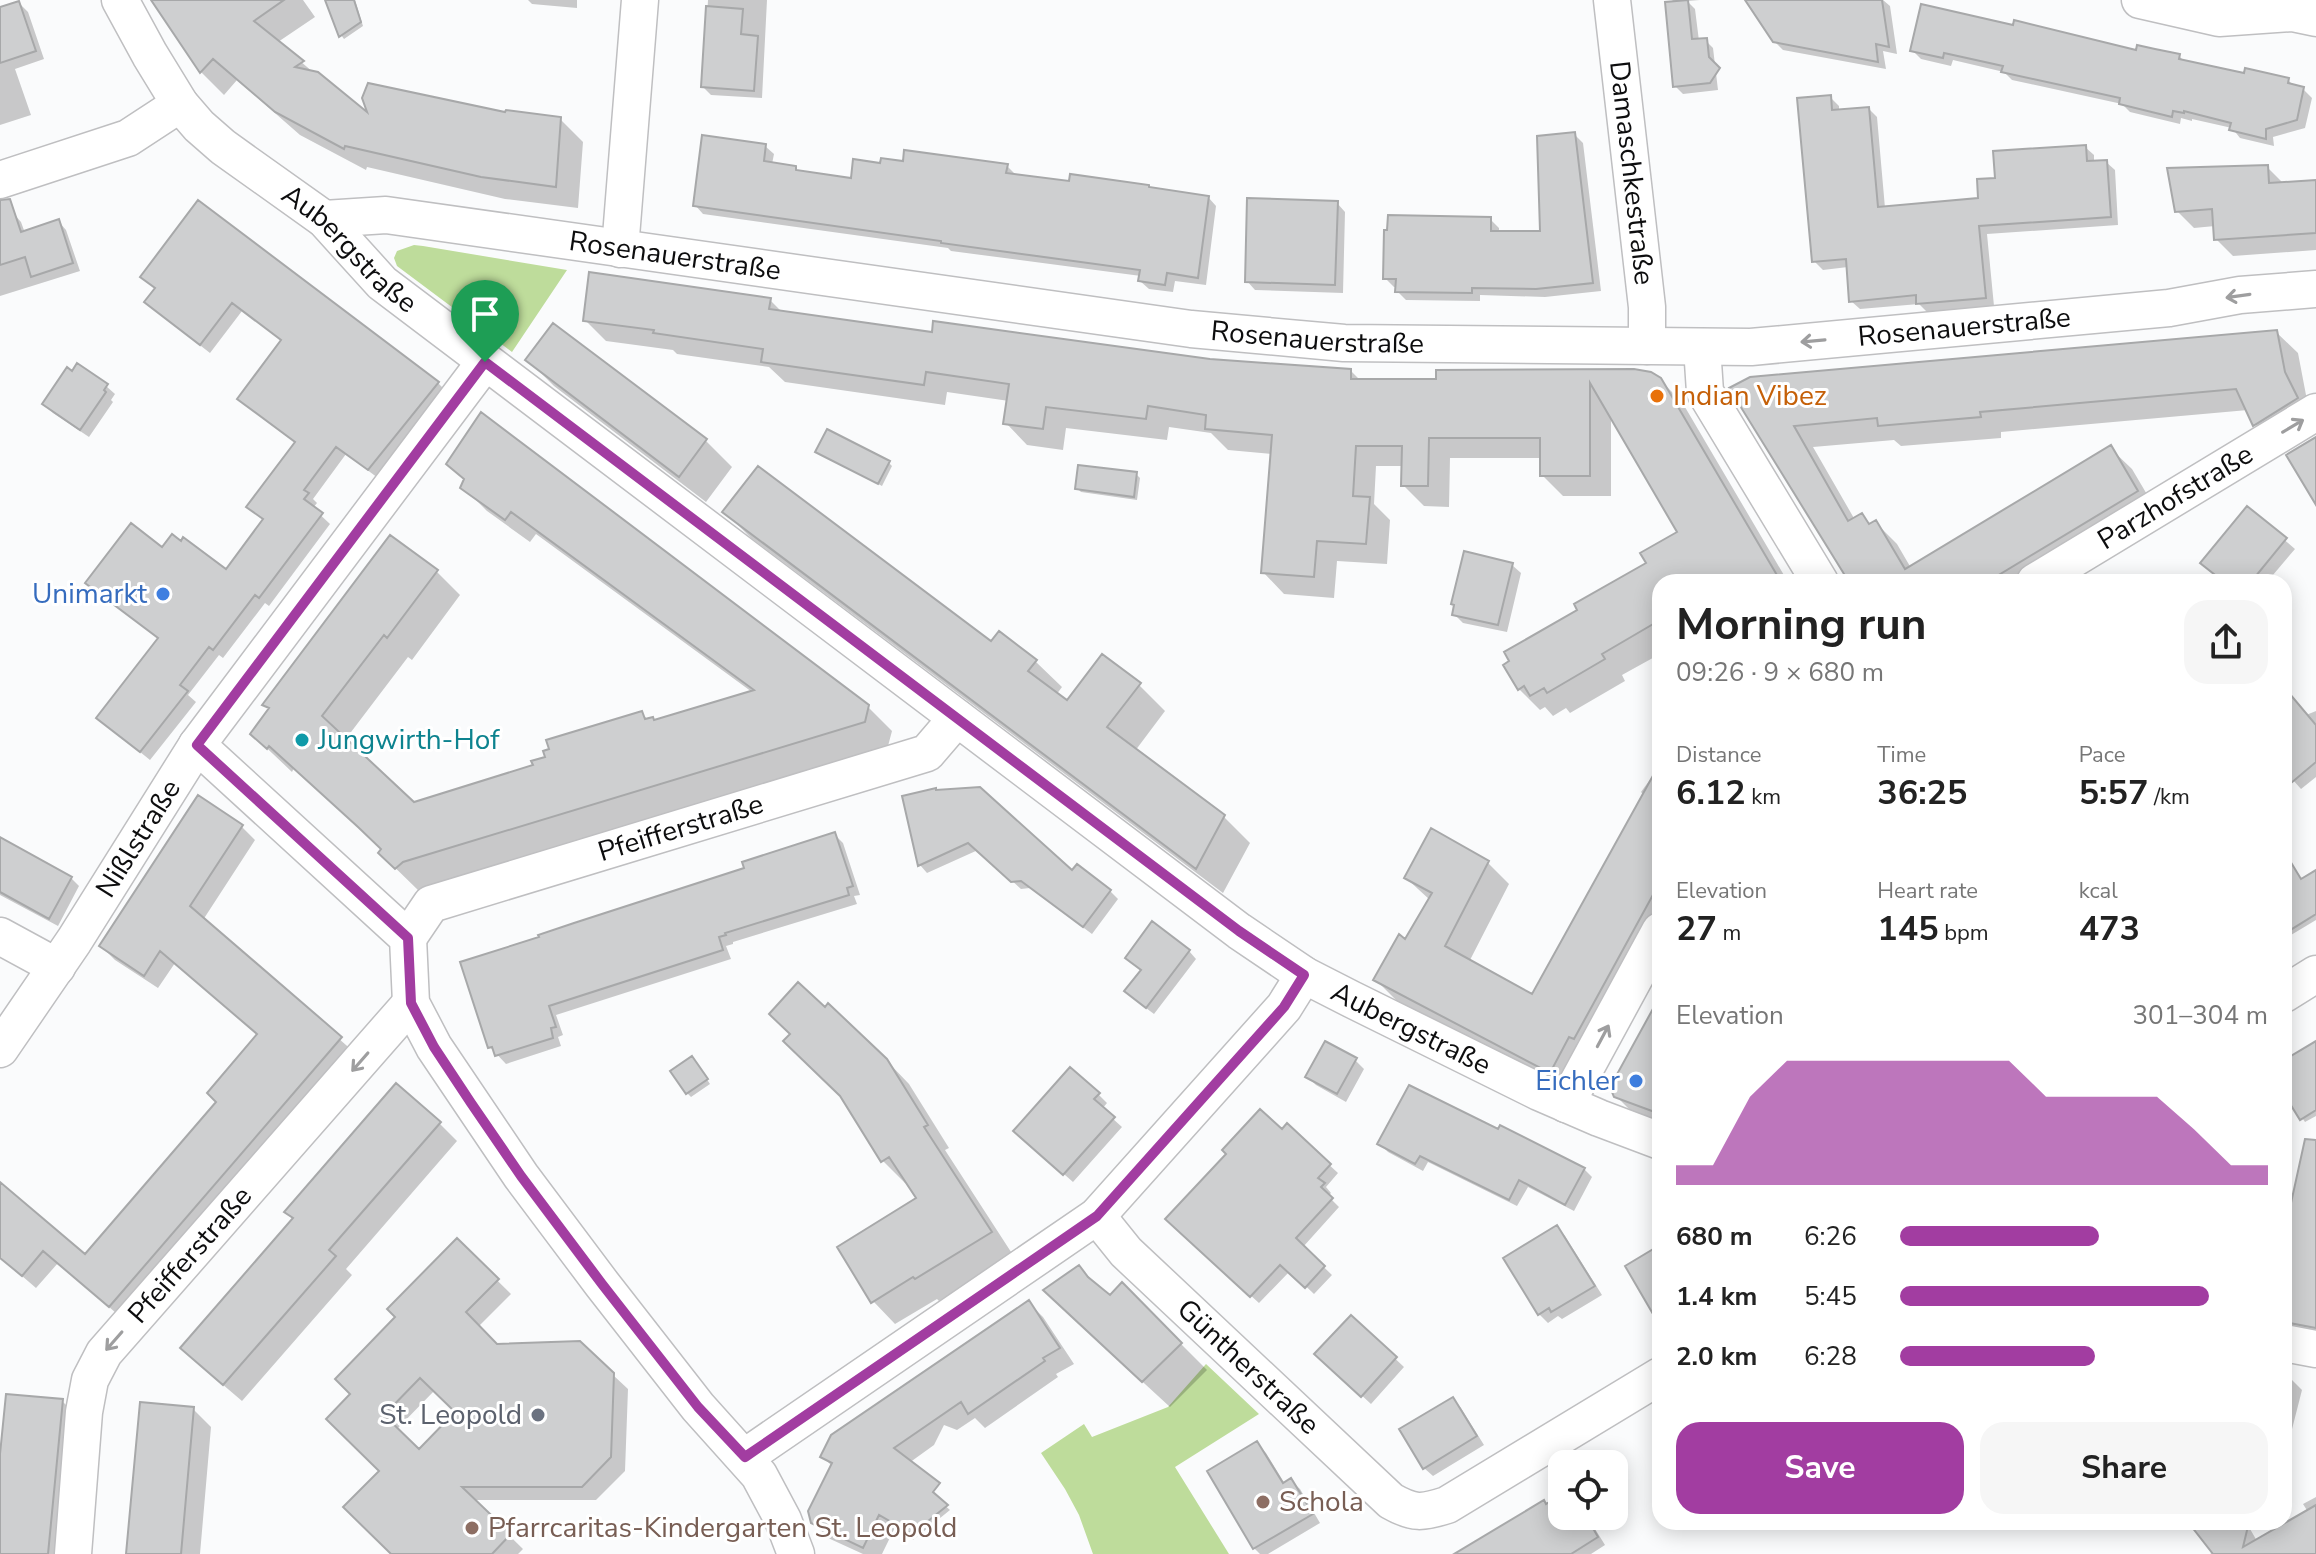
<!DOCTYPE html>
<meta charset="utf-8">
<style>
:root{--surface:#fff;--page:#f6f6f6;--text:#222;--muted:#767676;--accent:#a23da1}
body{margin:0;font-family:"Nunito Sans",sans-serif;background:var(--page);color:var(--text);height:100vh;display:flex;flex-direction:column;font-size:30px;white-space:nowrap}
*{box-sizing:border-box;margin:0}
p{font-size:26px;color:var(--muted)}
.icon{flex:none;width:44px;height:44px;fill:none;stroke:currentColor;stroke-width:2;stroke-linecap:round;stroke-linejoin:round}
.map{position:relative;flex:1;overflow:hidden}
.panel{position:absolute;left:1652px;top:574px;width:640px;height:956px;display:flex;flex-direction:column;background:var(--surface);border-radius:24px;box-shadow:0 4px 20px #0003}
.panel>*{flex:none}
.fabs{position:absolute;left:1548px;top:1450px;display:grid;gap:16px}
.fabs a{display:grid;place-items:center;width:80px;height:80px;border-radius:16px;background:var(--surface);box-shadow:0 4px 20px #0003;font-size:40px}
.pin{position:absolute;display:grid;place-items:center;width:68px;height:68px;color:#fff;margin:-82px -34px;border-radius:50% 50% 50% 0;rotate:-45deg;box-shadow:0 0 8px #0007}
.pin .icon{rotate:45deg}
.round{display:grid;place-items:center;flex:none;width:84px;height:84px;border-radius:24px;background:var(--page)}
.head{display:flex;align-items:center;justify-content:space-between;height:136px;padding:0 24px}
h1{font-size:44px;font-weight:700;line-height:60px}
.stats{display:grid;grid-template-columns:repeat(3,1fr);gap:12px;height:136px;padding:8px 24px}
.stats div{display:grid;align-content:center}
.stats b{font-size:34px;font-weight:700}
.stats small{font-size:22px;font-weight:400}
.stats p{font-size:22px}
.chart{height:224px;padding:16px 24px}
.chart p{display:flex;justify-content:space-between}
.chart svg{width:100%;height:144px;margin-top:8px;fill:var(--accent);opacity:.7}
.primary-button{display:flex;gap:16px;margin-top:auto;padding:16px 24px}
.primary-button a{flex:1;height:92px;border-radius:24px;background:var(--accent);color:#fff;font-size:32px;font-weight:700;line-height:92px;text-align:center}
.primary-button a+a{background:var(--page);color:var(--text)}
ul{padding:0 24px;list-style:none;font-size:26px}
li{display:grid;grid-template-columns:128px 96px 1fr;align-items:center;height:60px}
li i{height:20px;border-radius:10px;background:var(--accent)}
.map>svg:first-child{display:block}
</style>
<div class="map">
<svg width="2316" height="1554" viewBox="0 0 2316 1554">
<rect width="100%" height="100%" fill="#fafbfc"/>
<path fill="#bedc9b" d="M414,245L423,246L567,270L512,352L397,266L394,258L397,251Z
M1206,1364L1259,1414L1175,1467L1229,1554H1093L1079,1515L1065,1489L1041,1453L1084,1424L1092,1437L1168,1407Z"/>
<path fill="#0003" fill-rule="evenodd" d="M154,0H303L315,17L278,42L314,73L372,118L507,114L560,119L583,142L578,208L505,199L367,167L366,170L300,135L237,80L224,95L201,72Z
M327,0H355L363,26L344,39L341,35Z
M528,0H577V8L532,4Z
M708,0H767L762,98L711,95L703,87Z
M1672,0H1700L1687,1L1695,9L1699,41L1705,40L1713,48L1718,90L1683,94L1675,86V3Z
M1747,0H1883L1890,6L1897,54L1883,51L1886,69L1783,50L1774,41Z
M19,3L28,12L44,59L15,69L31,115L0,125V9Z
M1913,51L2137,52L2179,56L2186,63L2246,76L2288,80L2295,87L2303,89L2312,98L2305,128L2273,137L2274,146L2240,138L2232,128L2192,119V121L2181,118L2180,124L2130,112L2122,104L2012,80L2004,72L1953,60L1951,66L1921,59Z
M1830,97L1839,106V111L1869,109L1877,117L1885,208L1980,200L1997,180L2085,147L2094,155V162H2106L2115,170L2118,225L1987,234L1994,306L1927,312L1919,304L1860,309L1851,301L1848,267L1823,270L1814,261Z
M1574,134L1583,143L1601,291L1545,297L1480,295V301L1406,300L1397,291L1398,287H1394L1385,278L1490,219L1499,228V233H1542Z
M765,146L774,154L772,164L795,168L800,173L852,180L882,165L1007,166L1015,174L1070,184L1151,189L1208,197L1216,206L1206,285L1175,281L1173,292L1149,289L1140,281L1141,276L951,251L948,248L703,214L695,205Z
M2267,167L2284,184L2316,182V250L2233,256L2216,239L2215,226L2194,228L2177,211Z
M199,203L438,383L447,392L378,478L346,454L313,499L317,503L313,508L330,524L269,606L265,603L223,658L219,655L188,695L196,702L150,760L98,718L160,639L162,550L226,572L264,521L249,507L297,443L240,399L283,341L242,311L210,353L156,311L157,290L143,277Z
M1337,203L1345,212L1343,293L1255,290L1247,281Z
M14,214L21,222L25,233L59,222L66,230L80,271L0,296V219Z
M770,300L783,313L933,334L1209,361L1350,370L1361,381L1660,380L1682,402L1788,582H1660V654L1622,675L1625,681L1570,713L1566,708L1553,716L1545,707L1540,710L1519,689L1580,611L1649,564L1679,533L1611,414V496H1563L1542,475V458H1450L1449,507L1424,506L1403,485V466H1376L1374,504L1390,520L1387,564L1337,561L1334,598L1284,594L1263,572L1273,454L1228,450L1211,433L1169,427L1167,440L1066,428L1063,450L1027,445L1006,423L1009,401L947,392L945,405L785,382L769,367L677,354L673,350L606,341L585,320Z
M2276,332L2298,353L2306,395L2316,415L2276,446L2255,424L2248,410L2001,432V438L1901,446L1894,440L1813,447L1855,520L1862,516L1871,525L1875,522L1897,544L1911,568L2110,448L2132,469L2158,513L2043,582H1851L1732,389Z
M528,360L706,441L732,467L706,502L554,386Z
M106,386L115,394L111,400L113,402L89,437L53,413L45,404Z
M822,455L889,463L892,466L882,486Z
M448,464L868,707L892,731L888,746L427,886L420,892L380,853L383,850L294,768L292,772L252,734L270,710L264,704L437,572L460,595L412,660L408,657L345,740L414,805L535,767L547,758L641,713L648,720L656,722L752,692L536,534L530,542L487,511L463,487L465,481Z
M1136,474L1140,478L1137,500L1081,492L1077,488Z
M2247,508L2295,549L2267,582H2224Z
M725,512L991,644L999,634L1036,662L1062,687L1056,695L1067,703L1139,685L1165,711L1135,751L1224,817L1250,843L1223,893L751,538Z
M1512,565L1521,573L1507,632L1463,623L1454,614Z
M2284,710L2306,715L2316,711V777L2301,789L2284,770Z
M1660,766V941L1571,1092L1397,1001L1376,980L1406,942L1430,900L1406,878L1488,863L1509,884L1469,962L1533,997L1644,795L1641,792Z
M904,798L1073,873L1110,891L1118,899L1092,934L1030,888L1021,889L978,850L927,873L920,865Z
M242,827L255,840L203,920L354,1052L123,1319L58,1263L36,1288L0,1257V1185L85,1257L219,1102L259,1035L175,963L158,988L115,960L101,946Z
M834,834L843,843L860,895L854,896L857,904L733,942V944L726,946L731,959L556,1015L563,1035L558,1037L561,1046L506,1064L490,1047L463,964L746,870Z
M0,840L71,878L79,886L58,926L0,895Z
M2284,868L2302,881L2316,872V920L2286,938L2284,937Z
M1189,951L1196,959L1154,1014L1134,999Z
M1660,1034V1125L1637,1117L1616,1096Z
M2316,1043V1116L2305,1122L2290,1100L2284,1104V1062Z
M886,1060L909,1084L949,1148L945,1150L1013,1255L939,1301L937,1299L895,1324L873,1301L918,1199L908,1182L905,1183L883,1161Z
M1355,1060L1364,1069L1346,1102L1316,1085L1307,1076Z
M696,1063L710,1084L691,1097L687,1093Z
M1098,1094L1107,1103L1102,1109L1122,1127L1073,1182L1024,1139Z
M439,1123L457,1141L346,1269L352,1275L242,1401L201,1366Z
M1287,1126L1338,1173L1326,1187L1331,1193L1328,1196L1339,1207L1303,1247L1332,1275L1314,1294L1290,1271L1259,1303L1175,1227Z
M1498,1131L1584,1169L1592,1177L1574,1211L1528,1187L1517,1206L1428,1162L1423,1171L1388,1152L1380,1144Z
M2316,1147V1342L2284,1335V1245Z
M1557,1228L1565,1236L1602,1295L1562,1319L1558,1316L1548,1323L1539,1314Z
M457,1241L511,1294L478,1327L497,1346L613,1375L628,1389L625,1471L596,1500H473L523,1549L518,1554H394L382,1471L353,1394L398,1317ZM435,1390L458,1413L419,1452L396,1430Z
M1079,1267L1110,1298L1122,1285L1207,1370L1170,1407L1071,1316Z
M1028,1302L1043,1317L1074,1364L1056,1374L1058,1377L985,1428L975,1418L957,1430L944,1425L934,1445L909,1463L921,1474L882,1554H863L828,1538L813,1522L832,1466L823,1457Z
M1351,1317L1404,1367L1371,1404L1317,1354Z
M2284,1372L2302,1390L2289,1441L2284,1440Z
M1453,1399L1461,1408L1484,1445L1433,1476L1424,1468Z
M62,1401L78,1417L65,1554H0V1475Z
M193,1409L211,1427L200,1554H128Z
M1257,1444L1266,1453L1285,1484L1291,1481L1300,1489L1320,1523L1268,1554H1260L1254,1548Z
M918,1482L950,1510L913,1540L910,1537Z
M1562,1496V1516H1587L1605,1545L1591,1554H1484L1547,1506Z
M2316,1497V1554H2210L2214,1552L2191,1522H2246L2257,1541L2308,1512L2303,1504Z"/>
<path fill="#cecfd0" stroke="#a7a8a9" stroke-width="2" fill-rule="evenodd" d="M151,0H284L254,21L304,61L295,67L318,72L367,112L362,98L368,83L505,112L506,110L561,117L556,187L481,177L345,146L344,149L275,112L213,59L200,73Z
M325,0H354L361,22L339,37Z
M1688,0L1692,39L1707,38L1709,57L1720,68L1710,83L1673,87L1665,2Z
M1745,0H1882L1889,47L1876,44L1878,62L1773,42Z
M19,1L36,51L0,63V7Z
M1921,4L2013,25L2014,20L2136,50L2137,45L2155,49L2180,54L2179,59L2244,73L2245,68L2289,78L2288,83L2304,87L2297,120L2266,129V139L2229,130L2231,123L2184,111V113L2173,111L2172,117L2119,104L2120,98L2001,72L2003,66L1944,53L1943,58L1910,51Z
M706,6L743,9L741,34L758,36L754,91L701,87Z
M1831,95L1832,110L1869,107L1878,207L1978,198L1977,179L1995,178L1993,151L2086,145L2087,161L2107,160L2111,217L1979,226L1986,298L1916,304V295L1849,302L1846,259L1812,262L1797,98Z
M1575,132L1593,283L1536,289L1472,288V293L1395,292L1396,279H1383L1384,230H1387L1388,215L1491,217V231H1540L1537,136Z
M702,135L766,144L764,161L796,166V170L851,178L853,159L880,163L881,158L903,161L904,150L1008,164L1006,173L1069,181L1070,174L1149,185V187L1209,196L1198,278L1167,273L1165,285L1138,281L1140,270L941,243V241L693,206Z
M2268,165L2269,183L2316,180V233L2214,240L2212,209L2175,212L2167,168Z
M1247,198L1338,201L1335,285L1245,282Z
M10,199L21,232L59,219L73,263L31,277L25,257L0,265V200Z
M198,200L439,382L368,470L336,447L304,490L309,493L304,499L323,513L259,598L255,595L213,650L209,647L180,685L188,691L140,752L96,718L158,638L85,583L131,523L162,547L172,534L181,541L183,537L226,569L263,519L246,507L295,442L237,399L281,340L232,303L200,345L144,302L155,288L140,277Z
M589,272L771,298L769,309L932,332L933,321L1210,359L1351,369V379H1436V370L1634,369L1651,372L1661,378L1781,582H1660V620L1602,654L1605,659L1547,693L1544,688L1530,696L1524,686L1518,690L1503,665L1509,661L1504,652L1577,610L1574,604L1646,563L1640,553L1677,532L1590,383V476H1540V438H1429L1428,486H1401L1402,446H1356L1353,496L1370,497L1366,544L1317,541L1314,577L1261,573L1272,435L1205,429L1206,415L1148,406L1146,419L1046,407L1043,429L1003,424L1009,384L926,372L924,385L761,362L763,349L653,333L654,330L583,321Z
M553,323L707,439L679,477L525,360Z
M2277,330L2285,372L2298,398L2253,426L2236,389L1980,412L1981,417L1878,426L1877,418L1794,426L1848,521L1862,513L1869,524L1876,520L1905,569L2111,445L2138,491L1987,582H1849L1729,388L1750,377Z
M77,363L108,384L104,390L106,392L80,430L42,404L67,367L72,371Z
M481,412L869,705L865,722L403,862L395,869L378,853L381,849L358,827L269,746L267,749L250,734L269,708L262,705L390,535L438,570L387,638L384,635L322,716L414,802L533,765L531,761L545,757L543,751L549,749L546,740L642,711L645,719L653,717L654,720L754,690L511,512L505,520L460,488L464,479L446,464Z
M827,429L890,461L878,484L815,452Z
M2316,437V505L2286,455Z
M1078,465L1137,472L1134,497L1075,489Z
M758,466L991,641L999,631L1037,660L1028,671L1067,700L1102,654L1141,683L1107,727L1225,815L1196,869L722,512Z
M2247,506L2287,538L2251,582H2224L2200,563Z
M1464,551L1513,563L1498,625L1452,615L1454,605L1451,604Z
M2284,687L2316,725V762L2284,789Z
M1660,763V882L1574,1039L1569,1037L1550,1073L1373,980L1399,934L1405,939L1432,893L1404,878L1431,828L1489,861L1445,946L1532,994Z
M980,787L1072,870L1077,864L1111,890L1083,927L1021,881L1011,882L968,843L918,866L902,796L936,788V790Z
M198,795L243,825L190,906L342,1037L109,1307L43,1251L22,1276L0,1258V1182L85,1254L216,1102L207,1093L257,1034L160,951L144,976L99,946Z
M835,832L853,886L847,888L849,895L725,933L726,935L719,937L723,950L549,1006L556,1027L551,1028L553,1038L495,1056L492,1047L488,1048L460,962L539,937L538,935L574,923L744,868L742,862Z
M0,837L72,877L49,919L0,892Z
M2284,851L2301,879L2316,870V914L2284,934Z
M1152,921L1190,950L1146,1008L1124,991L1141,970L1125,958Z
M798,982L825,1007L828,1003L887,1059L928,1125L924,1127L992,1232L915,1279L913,1277L871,1303L837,1247L916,1198L889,1157L881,1162L840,1096L783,1041L790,1034L769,1014Z
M1660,996V1114L1614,1097L1610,1087Z
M1325,1041L1357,1058L1337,1094L1305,1077Z
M2316,1041V1110L2300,1120L2284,1094V1060Z
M692,1056L708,1079L686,1094L670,1071Z
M1070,1067L1100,1093L1094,1099L1115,1117L1063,1175L1013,1131Z
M396,1083L441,1122L329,1250L336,1256L223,1385L180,1348L293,1218L284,1212Z
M1409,1085L1498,1129L1500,1125L1585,1168L1565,1205L1519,1180L1509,1200L1420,1156L1415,1164L1377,1144Z
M1260,1109L1282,1129L1287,1123L1331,1164L1318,1178L1325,1183L1321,1187L1333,1198L1296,1238L1325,1266L1305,1288L1280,1265L1250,1297L1165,1219L1226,1154L1222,1150Z
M2305,1139L2316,1140V1328L2284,1322V1235Z
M1557,1225L1595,1286L1551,1312L1549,1308L1538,1315L1503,1258Z
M457,1238L499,1279L466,1312L497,1344L580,1341L614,1373L611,1457L582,1487H462L511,1534L492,1554H391L343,1507L379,1471L326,1419L350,1394L335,1379L395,1317L387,1309ZM420,1378L455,1412L419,1449L384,1415Z
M1660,1245V1326L1625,1266Z
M1079,1265L1088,1277L1110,1295L1122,1282L1182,1343L1142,1382L1043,1290Z
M1029,1300L1060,1348L1043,1358L1045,1361L968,1414L961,1402L894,1448L940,1483L933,1492L948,1505L912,1534L879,1515L863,1548L811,1523L808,1511L832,1463L820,1457L831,1435Z
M1351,1315L1397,1357L1361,1397L1314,1354Z
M6,1394L63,1399L48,1554H0V1454Z
M1453,1397L1477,1436L1423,1469L1399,1429Z
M140,1402L194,1407L181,1554H126Z
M1257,1441L1283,1483L1291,1478L1313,1514L1253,1549L1207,1471Z
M1562,1494V1516H1586L1598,1537L1571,1554H1454L1544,1500L1546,1504Z
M2316,1505V1554H2213L2188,1522H2249L2243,1547Z"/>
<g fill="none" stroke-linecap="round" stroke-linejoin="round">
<defs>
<g id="street">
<path id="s1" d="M120,0L150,55L180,104L199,126L223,147L324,219L382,283L1239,931L1304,975L1351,999L1539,1092L1599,1118L1660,1141"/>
<path id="s2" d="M1612,0L1647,307V346"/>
<path d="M2140,0L2219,18L2292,13L2316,18"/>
<path d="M0,180L128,138L180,104"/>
<path id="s3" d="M324,219L386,215L1191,329L1344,343L1751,347L2169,308L2240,295L2316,289"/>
<path d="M620,249L640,0"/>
<path d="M1702,347L1705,392L1820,582"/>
<path id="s4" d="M2035,582L2316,412"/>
<path d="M197,745L408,938L411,1003L434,1047L521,1176L602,1284L698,1407L759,1475L783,1520L796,1554"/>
<path d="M0,936L57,967"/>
<path id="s5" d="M408,938L431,904L927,753L957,718"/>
<path d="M2284,994L2316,974"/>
<path id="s6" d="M0,1049L74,941L197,745L485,362"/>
<path d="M1566,1104L1660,931"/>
<path id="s7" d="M1097,1216L1126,1252L1391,1501C1414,1514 1422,1513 1447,1505L1660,1376"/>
<path d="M2284,1343L2316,1349"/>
<path d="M745,1457L1097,1216L1284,1007L1304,975"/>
<path id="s8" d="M73,1554L84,1412L90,1380L104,1353L411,1003"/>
</g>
</defs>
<use href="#street" stroke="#bfbfc1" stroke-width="39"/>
<use href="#street" stroke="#fff" stroke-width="36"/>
</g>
<defs><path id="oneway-shaft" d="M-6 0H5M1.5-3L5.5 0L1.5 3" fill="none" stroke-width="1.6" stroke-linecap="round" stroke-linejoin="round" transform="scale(2)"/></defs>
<g stroke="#9e9e9f">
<use href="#oneway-shaft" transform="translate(2238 296) rotate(172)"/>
<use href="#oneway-shaft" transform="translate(1813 341) rotate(175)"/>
<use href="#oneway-shaft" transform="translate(2293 426) rotate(-31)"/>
<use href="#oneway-shaft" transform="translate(1603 1036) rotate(-62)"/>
<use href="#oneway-shaft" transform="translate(360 1062) rotate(131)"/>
<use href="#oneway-shaft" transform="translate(114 1341) rotate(131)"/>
</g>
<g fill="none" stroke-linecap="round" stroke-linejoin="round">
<defs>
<path id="route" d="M485,362L1239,931L1304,975L1284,1007L1097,1216L745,1457L698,1407L602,1284L521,1176L471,1103L434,1047L411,1003L408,938L197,745Z"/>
</defs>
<use href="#route" stroke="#fff" stroke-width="16"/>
<use href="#route" stroke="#a23da1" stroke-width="10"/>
</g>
<circle fill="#e8710a" stroke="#fff" stroke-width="3" cx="1657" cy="396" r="8"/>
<g fill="#3f7fe0" stroke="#fff" stroke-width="3">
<circle cx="163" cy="594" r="8"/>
<circle cx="1636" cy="1081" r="8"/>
</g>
<circle fill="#0f9aa8" stroke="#fff" stroke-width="3" cx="302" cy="740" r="8"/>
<circle fill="#6b7280" stroke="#fff" stroke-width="3" cx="538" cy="1415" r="8"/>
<g fill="#8d6e63" stroke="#fff" stroke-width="3">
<circle cx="1263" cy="1502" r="8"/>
<circle cx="472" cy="1528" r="8"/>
</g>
<g text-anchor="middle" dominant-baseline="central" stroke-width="6" stroke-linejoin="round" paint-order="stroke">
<g font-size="28" fill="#0d0d0e" stroke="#fff">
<text stroke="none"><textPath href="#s2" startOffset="174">Damaschkestraße</textPath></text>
<text stroke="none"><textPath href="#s1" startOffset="344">Aubergstraße</textPath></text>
<text stroke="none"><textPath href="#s3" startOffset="354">Rosenauerstraße</textPath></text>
<text stroke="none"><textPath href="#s3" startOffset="1650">Rosenauerstraße</textPath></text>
<text stroke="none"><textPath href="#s3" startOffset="1002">Rosenauerstraße</textPath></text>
<text stroke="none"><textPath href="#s4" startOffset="164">Parzhofstraße</textPath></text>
<text stroke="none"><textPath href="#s5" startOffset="302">Pfeifferstraße</textPath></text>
<text stroke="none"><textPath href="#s6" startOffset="252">Nißlstraße</textPath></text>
<text stroke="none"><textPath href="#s1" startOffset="1664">Aubergstraße</textPath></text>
<text stroke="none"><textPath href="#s8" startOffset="336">Pfeifferstraße</textPath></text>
<text stroke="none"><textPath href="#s7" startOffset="214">Güntherstraße</textPath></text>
</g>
<g font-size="28" fill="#c56008" stroke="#fff" text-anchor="start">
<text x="1673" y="396">Indian Vibez</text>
</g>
<g font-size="28" fill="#366cbe" stroke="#fff" text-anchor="end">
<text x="147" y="594">Unimarkt</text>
<text x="1620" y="1081">Eichler</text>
</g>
<g font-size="28" fill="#0d838f" stroke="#fff" text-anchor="start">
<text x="318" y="740">Jungwirth-Hof</text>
</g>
<g font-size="28" fill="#5b616d" stroke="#fff" text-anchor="end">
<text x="522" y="1415">St. Leopold</text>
</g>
<g font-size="28" fill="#785e54" stroke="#fff" text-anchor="start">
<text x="1279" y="1502">Schola</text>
<text x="488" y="1528">Pfarrcaritas-Kindergarten St. Leopold</text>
</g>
</g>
</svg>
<div class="fabs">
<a><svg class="icon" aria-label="locate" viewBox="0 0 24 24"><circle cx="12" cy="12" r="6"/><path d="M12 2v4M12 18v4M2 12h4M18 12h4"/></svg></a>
</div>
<div class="pin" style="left:485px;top:362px;background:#1e9e55"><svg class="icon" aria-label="arrive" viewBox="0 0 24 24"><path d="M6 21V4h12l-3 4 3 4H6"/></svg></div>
<section class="panel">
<div class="head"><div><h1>Morning run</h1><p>09:26 · 9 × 680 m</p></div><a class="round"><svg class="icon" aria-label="share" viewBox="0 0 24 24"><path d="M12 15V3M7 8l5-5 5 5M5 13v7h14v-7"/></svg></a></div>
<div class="stats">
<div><p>Distance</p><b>6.12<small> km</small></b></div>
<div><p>Time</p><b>36:25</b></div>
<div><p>Pace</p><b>5:57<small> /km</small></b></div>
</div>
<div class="stats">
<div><p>Elevation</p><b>27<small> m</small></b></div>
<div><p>Heart rate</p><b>145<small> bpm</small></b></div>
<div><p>kcal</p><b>473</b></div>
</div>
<div class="chart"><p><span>Elevation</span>301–304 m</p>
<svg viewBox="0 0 160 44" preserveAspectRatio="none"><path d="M0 44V38L10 38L20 17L30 6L40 6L50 6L60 6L70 6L80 6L90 6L100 17L110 17L120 17L130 17L140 27L150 38L160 38V44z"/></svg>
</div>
<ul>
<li><b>680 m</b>6:26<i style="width:54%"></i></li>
<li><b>1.4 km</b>5:45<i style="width:84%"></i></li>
<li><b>2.0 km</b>6:28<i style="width:53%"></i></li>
</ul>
<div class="primary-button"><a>Save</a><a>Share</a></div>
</section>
</div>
